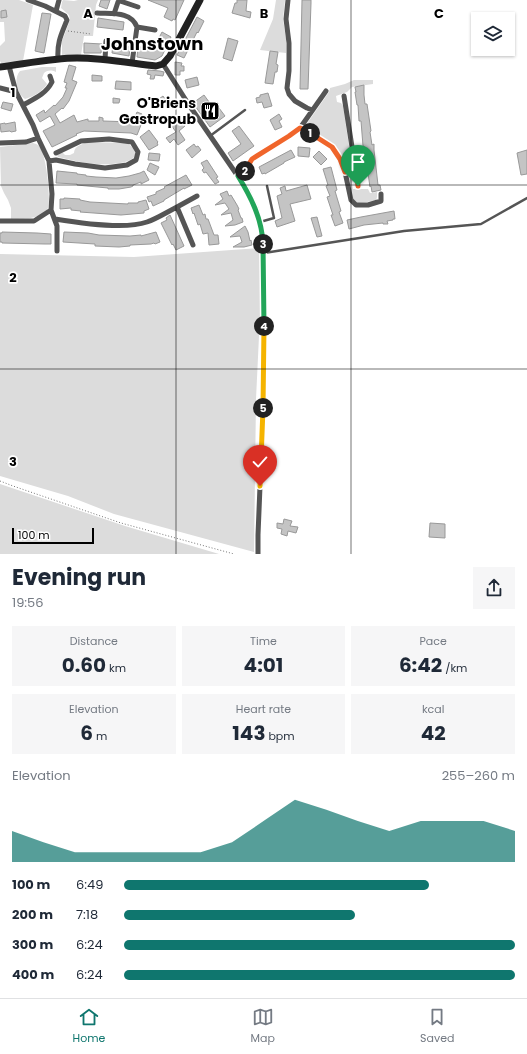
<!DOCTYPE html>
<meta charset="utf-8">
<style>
:root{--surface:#fff;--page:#f6f6f7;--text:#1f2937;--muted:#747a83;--line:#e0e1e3;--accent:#0f766e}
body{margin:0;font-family:Poppins,sans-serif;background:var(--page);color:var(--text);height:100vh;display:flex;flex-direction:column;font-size:15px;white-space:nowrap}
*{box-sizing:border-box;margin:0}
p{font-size:13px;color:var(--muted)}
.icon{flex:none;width:22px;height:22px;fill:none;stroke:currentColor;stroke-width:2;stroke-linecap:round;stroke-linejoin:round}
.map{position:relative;height:554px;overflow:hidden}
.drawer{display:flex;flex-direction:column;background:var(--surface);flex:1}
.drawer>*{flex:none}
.fabs{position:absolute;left:471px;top:12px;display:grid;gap:8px}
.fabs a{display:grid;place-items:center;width:44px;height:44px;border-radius:0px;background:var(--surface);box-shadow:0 1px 3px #0004;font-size:20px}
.scale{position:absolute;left:12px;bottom:10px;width:82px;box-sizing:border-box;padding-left:4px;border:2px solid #000;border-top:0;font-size:11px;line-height:14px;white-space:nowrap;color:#000;-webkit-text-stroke:3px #fff;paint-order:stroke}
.pin{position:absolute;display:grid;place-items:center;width:34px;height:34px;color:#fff;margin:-41px -17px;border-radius:50% 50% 50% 0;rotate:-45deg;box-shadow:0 0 4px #0007}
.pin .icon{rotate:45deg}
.km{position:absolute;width:20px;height:20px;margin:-10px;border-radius:50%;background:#222;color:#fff;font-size:11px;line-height:20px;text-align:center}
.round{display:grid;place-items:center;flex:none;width:42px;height:42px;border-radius:0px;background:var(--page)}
.head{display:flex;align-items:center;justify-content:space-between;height:68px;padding:0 12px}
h1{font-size:22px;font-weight:700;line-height:30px}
.figures{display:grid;grid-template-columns:repeat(3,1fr);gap:6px;height:68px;padding:4px 12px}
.figures div{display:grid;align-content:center;border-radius:0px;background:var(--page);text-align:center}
.figures b{font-size:20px;font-weight:700}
.figures small{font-size:11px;font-weight:400}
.figures p{font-size:11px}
.chart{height:112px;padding:8px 12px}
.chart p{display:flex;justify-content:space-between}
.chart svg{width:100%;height:72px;margin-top:4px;fill:var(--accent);opacity:.7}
ul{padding:0 12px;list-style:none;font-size:13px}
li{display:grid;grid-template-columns:64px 48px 1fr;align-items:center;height:30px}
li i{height:10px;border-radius:5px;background:var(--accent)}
.menu{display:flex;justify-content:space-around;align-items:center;height:56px;border-top:1px solid var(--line);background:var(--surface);font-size:11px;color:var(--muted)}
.menu a{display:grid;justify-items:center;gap:2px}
.menu .on{color:var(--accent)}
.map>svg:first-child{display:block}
</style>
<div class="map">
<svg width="527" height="554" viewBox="0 0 527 554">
<rect width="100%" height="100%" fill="#fff"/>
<path fill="#dcdcdc" d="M0,0H19L33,5L23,61L2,64L0,61V46L5,41L4,22H0Z
M63,0L74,1L78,0H98L96,5L93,36H84L81,55L62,56V41L70,20L69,15L61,8L62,2Z
M276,0H285L283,19L286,39V53L260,50L273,19Z
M42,67H56V72C51,70 48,70 44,73L42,78L47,84C43,91 33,97 25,99C17,94 13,79 20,71Z
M354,80H373V84L352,87L347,92L336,96L337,102L341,103L343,106L352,166L351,168H348C344,164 342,157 338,152C330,141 319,135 307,129L306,125L329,92L330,88L345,84Z
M87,142L127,143C130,145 133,147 134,150C142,165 104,165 96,164C83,163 71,160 58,157L57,155L62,152L65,155H70L74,153C74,146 81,145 87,142Z
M33,143C37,144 39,145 41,149C46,157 52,202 47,210C39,220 23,218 11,219V208L8,200L4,193L1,186L0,147Z
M349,174H353L354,176L353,181L352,182L353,189H368L370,193L377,192V197L376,200L367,202L357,203L352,198Z
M259,248L262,273L256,399L254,552L114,514L68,496L0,476V254L134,257Z
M0,484L125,526L219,554H0Z"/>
<path fill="#c4c4c4" stroke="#999" d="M101,0H110L107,9L99,6Z
M148,0H184L175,20L173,19L172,21L164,17L168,8Z
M237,0H247L246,11L251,12L250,18L232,13L235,3H237Z
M302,0H311V3L308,89H300Z
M6,10L7,17L1,18V11Z
M42,13L51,14L44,53L35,51Z
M197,17L204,21L198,33L197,32L184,58L177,55Z
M98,18L124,22L123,30L97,27Z
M162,32L171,37L162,56L155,60L137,57L138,47H143L142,50L154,51L160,39L159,38Z
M228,38L238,41L232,61L223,58Z
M84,43L102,44L101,53H84Z
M113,45L130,47L129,56L112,53Z
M270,51L278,52L276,64L278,65L277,72H275L273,84L265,83Z
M175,62L182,63L181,66H184V71H180V75H175Z
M69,65L76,67L72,80L77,82L69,101L63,109L62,108L55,114L60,123L74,115L77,122L88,119V121H99V117L103,118V121L133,122L137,112L142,114L138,124L141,125L137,135L131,133L84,131L76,134L77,135L52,147L43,131L55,125L50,116L40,122L36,115L44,110L45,113L54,105L55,106L63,97L67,88H65L67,83L64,82Z
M148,70L160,71L164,72L163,76L155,75L154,79H150L151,75L147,74Z
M92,75L102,76V81H92Z
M197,77L199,85L187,88L185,80Z
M116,81L131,82V90L115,89Z
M364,85V95L365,104H367L371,131L370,132L372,145L374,144V150L378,185H380L381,190L372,192L371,186L370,187L364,146H363L361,121H359L358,105H357L355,92H356L355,87Z
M268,93L272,106L264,108L262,102L257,103L256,98L260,97V95Z
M204,95L212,106L216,104L225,116L210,127L193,103Z
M163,96L165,99L167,98L170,103L164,107L159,99Z
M113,98L120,99L119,103H113Z
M3,102L13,104L11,111L1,108Z
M279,114L282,119L279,121L282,127L275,130L270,120Z
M178,120L180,123L182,122L185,126L179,131L185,140L178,145L174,139L170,143L166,138L176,132L171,125Z
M15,122L16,131L11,132L10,131L1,132L0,124L5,123V124Z
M239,126L254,146L233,161L228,153L241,144L232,131Z
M149,130L158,142L157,143L158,145L149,150L140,137Z
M194,144L196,147L198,146L201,150L192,158L186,150Z
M298,147L310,148L309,157L298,156Z
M291,150L295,157L284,162V163L265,174V173L262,174L259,167Z
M527,150V174L521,175L517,153Z
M319,151L327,159L321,165L313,157Z
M149,153L160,154L159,161L148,160Z
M207,160L218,177L216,178L219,182L215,184L206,172L204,173L202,170L204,168L201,163Z
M150,163L159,167L155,175L147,170Z
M331,167L337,190L335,191L341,211L339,212L343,223L335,226L331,215H333L327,197L330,196L326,186L328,185L323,169Z
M57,171L77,173V174L86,175V176L96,177L116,178L129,176L140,173L144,171L149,180L141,184V182L133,185V186L131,187L119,189H108V188L87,186L77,185V184L56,183Z
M186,175L192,185L184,189V188L164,200V201L153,206L151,201L149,202L147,197L156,194V192L165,188L164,187Z
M307,185L311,199L290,204L295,221L277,227L275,221L282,218L277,196L282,194L280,188L285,186L286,191Z
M227,191L229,196L231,195L237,205L239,209L238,210L241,218H242L243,222L235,225L225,226L233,220L231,213L221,215L229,209L225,203L215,205L223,199L220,194Z
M64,198L80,199V200L90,202L128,204V203H138V202L146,200L149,209L144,211V213L121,215L80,212L81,211L71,210V208L60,209V199H64Z
M199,205L203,215L205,214L206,219H208L214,235H218L219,244L209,245L208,233L203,234L200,224L198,225L194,213L193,214L191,208Z
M394,211L395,219H393V220L387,221L388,224H383V223L364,225L349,229L347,220L361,217Z
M170,215L184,246L176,250L173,244L172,245L161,223L167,220L166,218Z
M317,217L322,236L317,237L311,218Z
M245,226L248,232L250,241L251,240L252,245L244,247H233L242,242L240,236L230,237Z
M2,232L37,233L51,234V244H45L2,243V242H0V233H2Z
M64,232L88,233L99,235L130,236L141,235V236L156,232L160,242L155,244L154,243L151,244L130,245V246L119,247L95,246V244L63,242Z
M284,519L292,521L290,526L298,527L296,533L288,531L287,536L281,534L282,529L277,528V523L283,524Z
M430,523L445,524V538L429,537Z"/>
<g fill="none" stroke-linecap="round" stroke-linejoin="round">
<path stroke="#777" stroke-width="1" stroke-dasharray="1 2" stroke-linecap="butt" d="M68,31L91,34
M0,481L13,486L121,523L234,554"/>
<path stroke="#555" stroke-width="2.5" d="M210,136L245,110
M260,222L274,218L267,186
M264,253L404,231L481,224L527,198"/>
<path stroke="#555" stroke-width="5" d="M28,0L45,6L65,16L67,20C61,35 57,42 58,59
M288,0L286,19L289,43V71L287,88L289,94L295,101L307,108L312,110
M56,11L59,0
M97,13C112,14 131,11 137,27L132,63
M114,14L118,2L120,1L138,7
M137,27L155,30
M105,60L106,41
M163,64L189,105L248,191L256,208L260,222L263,236L264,253V389L258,535V554
M9,66L16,92L33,125L38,138L49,161L52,194L51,210L57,226V251
M0,88L16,92
M344,96L358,185
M23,105C34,99 46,94 52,82L50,76
M300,128L317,137L332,147L340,159L345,172L351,200L356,205H368L381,201V194
M0,143L26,142L38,138
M49,161L56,160L75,164L105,168L127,165L136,160L138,152L132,142L109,139L81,141L56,153
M238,176L242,174L247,169L252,159L289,136L300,128L326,91
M177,207L197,196
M55,219C79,223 124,230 147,222C156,219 167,212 177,207L193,245
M0,221H34L51,210"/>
<path stroke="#222" stroke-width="7" d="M0,67C24,64 53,58 77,58C103,58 130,63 156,66L163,64L170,56L200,0"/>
</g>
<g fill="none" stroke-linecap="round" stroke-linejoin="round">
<defs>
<path id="split-1" d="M310,133L332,147L340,159L345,172L356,169L358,186"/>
<path id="split-2" d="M245,171L252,159L289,136L300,128L310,133"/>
<path id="split-3" d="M245,171L238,176C251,197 262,219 263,244"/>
<path id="split-4" d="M263,244L264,326"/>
<path id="split-5" d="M263,408L264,326"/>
<path id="split-6" d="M260,486L263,408"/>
</defs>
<use href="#split-1" stroke="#fff" stroke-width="8"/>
<use href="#split-2" stroke="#fff" stroke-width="8"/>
<use href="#split-3" stroke="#fff" stroke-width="8"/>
<use href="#split-4" stroke="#fff" stroke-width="8"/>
<use href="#split-5" stroke="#fff" stroke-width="8"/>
<use href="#split-6" stroke="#fff" stroke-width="8"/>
<use href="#split-1" stroke="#f0652b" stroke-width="5"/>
<use href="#split-2" stroke="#f0652b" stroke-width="5"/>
<use href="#split-3" stroke="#22a559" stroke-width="5"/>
<use href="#split-4" stroke="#22a559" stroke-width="5"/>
<use href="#split-5" stroke="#f5b400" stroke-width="5"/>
<use href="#split-6" stroke="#f5b400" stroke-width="5"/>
</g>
<path fill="none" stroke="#000" stroke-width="1" stroke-opacity="0.55" d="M176,0V554M351,0V554M0,185H527M0,369H527"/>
<defs>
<symbol id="restaurant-square" viewBox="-11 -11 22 22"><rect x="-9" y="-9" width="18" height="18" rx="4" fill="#000" stroke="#fff"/><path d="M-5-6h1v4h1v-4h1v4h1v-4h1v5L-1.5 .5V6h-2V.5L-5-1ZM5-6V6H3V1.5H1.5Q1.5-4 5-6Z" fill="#fff"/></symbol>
</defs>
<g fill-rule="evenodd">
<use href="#restaurant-square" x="199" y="100" width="22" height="22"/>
</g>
<g text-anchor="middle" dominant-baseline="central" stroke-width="3.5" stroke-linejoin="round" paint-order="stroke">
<g font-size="14" font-weight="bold" fill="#000" stroke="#fff" text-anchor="end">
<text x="196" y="103">O'Briens<tspan x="196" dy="16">Gastropub</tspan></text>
</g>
<g font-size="18" font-weight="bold" fill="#000" stroke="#fff">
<text x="152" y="43">Johnstown</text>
</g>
</g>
<g font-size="13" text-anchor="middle" font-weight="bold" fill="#000" stroke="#fff" stroke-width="3.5" stroke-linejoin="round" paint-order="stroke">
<text x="88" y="18">A</text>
<text x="264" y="18">B</text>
<text x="439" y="18">C</text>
<text x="13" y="97">1</text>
<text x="13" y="282">2</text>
<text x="13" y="466">3</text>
</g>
</svg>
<div class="fabs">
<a><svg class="icon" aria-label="layers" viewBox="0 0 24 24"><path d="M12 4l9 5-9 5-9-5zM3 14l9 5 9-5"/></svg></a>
</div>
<div class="scale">100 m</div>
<div class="pin" style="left:358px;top:186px;background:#1e9e55"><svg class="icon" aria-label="arrive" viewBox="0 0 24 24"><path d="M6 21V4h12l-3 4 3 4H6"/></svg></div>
<div class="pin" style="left:260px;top:486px;background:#d93025"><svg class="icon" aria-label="check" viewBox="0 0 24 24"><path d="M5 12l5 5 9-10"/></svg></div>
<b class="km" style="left:310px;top:133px">1</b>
<b class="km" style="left:245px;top:171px">2</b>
<b class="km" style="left:263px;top:244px">3</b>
<b class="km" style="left:264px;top:326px">4</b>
<b class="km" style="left:263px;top:408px">5</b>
</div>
<section class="drawer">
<div class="head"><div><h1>Evening run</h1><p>19:56</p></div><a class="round"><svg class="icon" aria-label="share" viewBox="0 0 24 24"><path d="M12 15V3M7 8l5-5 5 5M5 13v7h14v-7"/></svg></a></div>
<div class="figures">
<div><p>Distance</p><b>0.60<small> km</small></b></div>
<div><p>Time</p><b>4:01</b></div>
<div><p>Pace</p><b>6:42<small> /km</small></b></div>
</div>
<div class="figures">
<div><p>Elevation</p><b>6<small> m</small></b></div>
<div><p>Heart rate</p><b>143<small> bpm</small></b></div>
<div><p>kcal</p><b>42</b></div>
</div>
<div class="chart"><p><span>Elevation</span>255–260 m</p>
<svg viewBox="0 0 160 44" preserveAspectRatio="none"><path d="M0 44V25L10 32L20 38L30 38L40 38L50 38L60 38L70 32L80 19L90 6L100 12L110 19L120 25L130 19L140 19L150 19L160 25V44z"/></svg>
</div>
<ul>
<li><b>100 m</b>6:49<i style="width:78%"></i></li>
<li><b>200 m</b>7:18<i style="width:59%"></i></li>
<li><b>300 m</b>6:24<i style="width:100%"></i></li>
<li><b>400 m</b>6:24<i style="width:100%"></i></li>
</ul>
</section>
<nav class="menu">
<a class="on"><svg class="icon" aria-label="home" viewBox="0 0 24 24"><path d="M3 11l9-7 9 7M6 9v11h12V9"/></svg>Home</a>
<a><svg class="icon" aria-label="map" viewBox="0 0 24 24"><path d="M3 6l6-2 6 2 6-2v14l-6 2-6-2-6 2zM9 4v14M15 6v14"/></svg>Map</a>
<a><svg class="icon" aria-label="saved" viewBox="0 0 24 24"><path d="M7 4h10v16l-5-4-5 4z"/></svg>Saved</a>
</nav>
